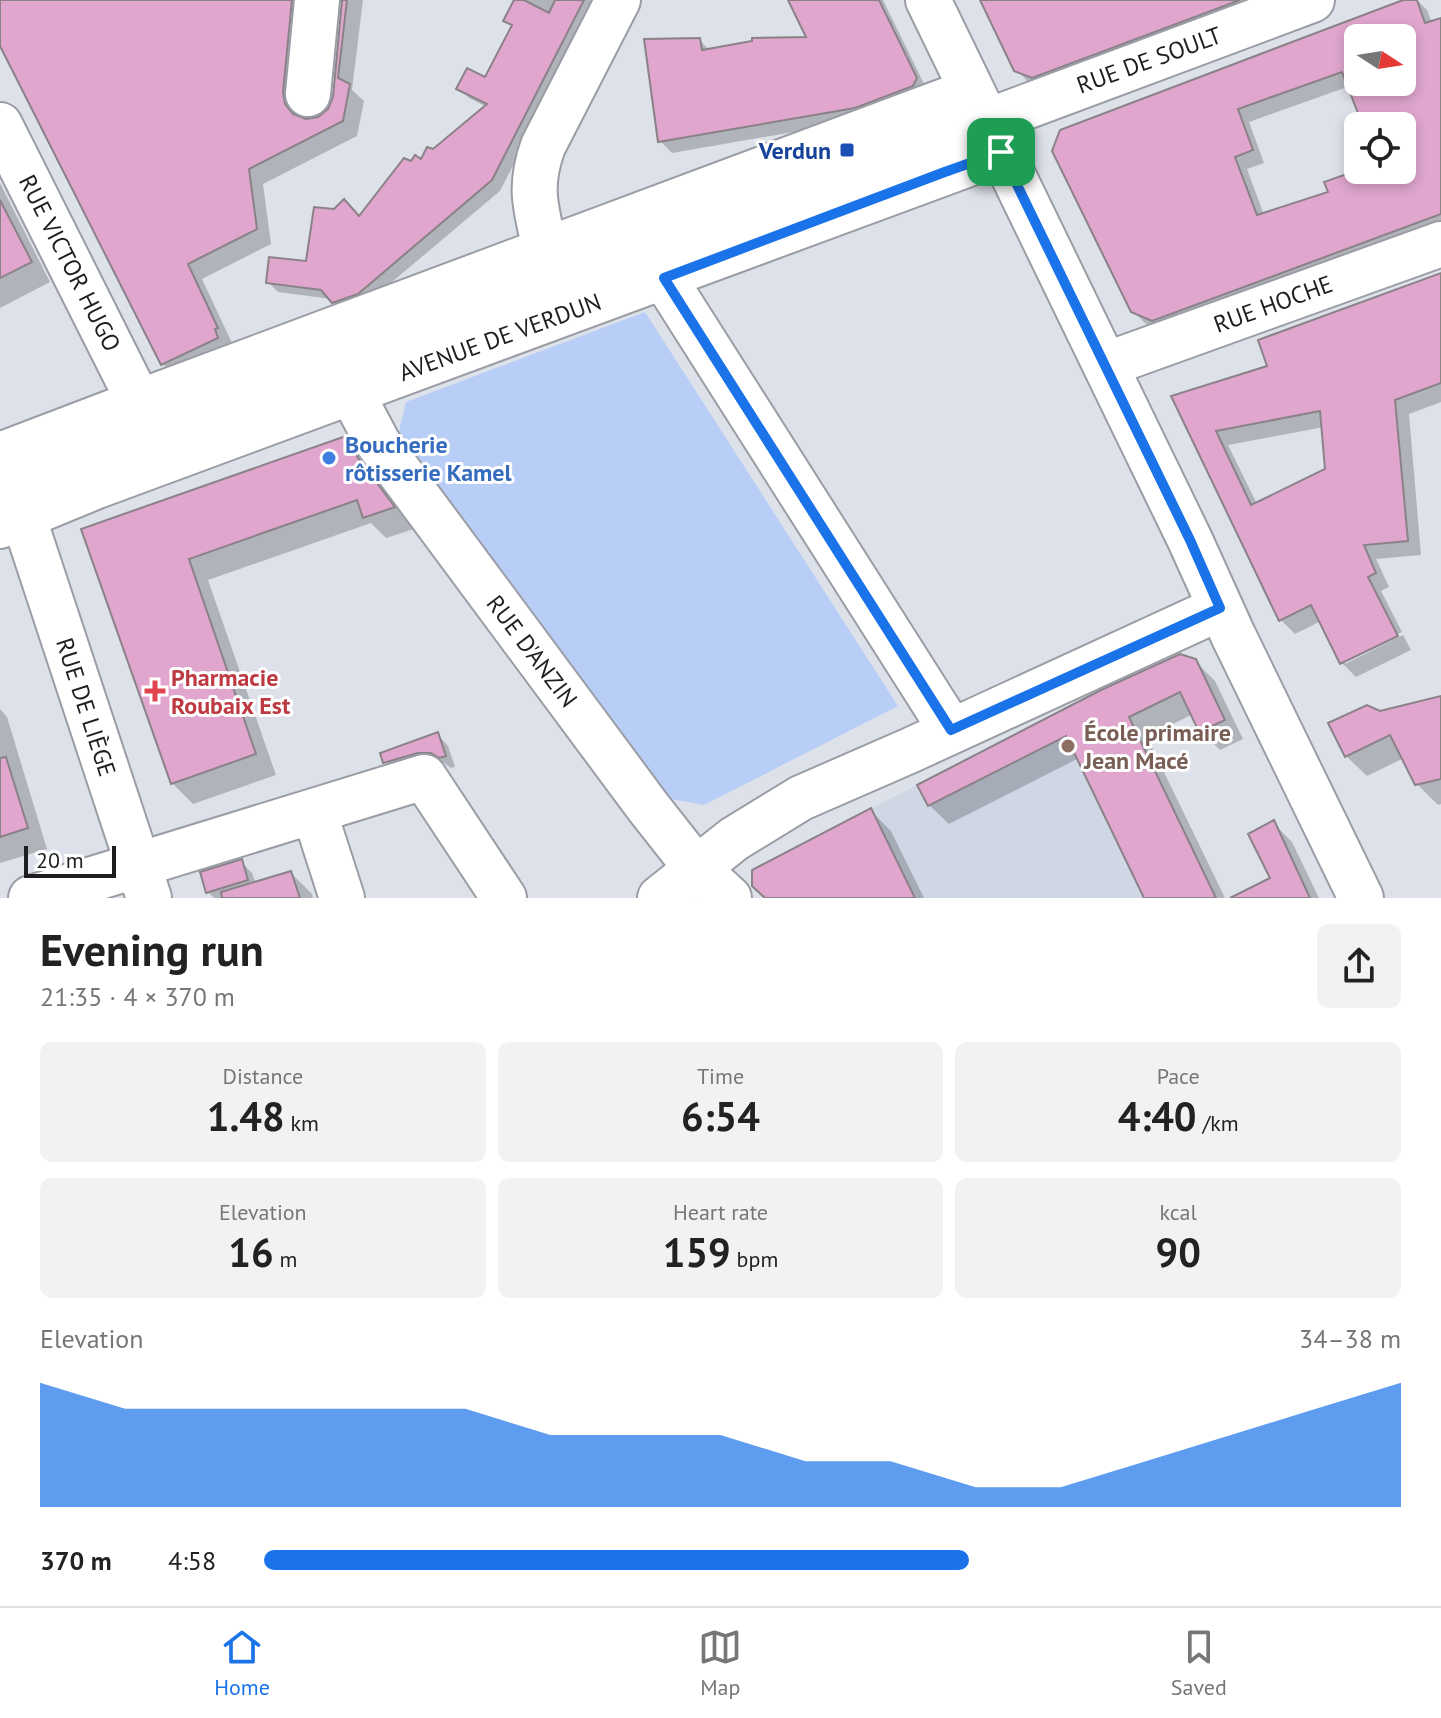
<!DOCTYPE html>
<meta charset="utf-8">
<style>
:root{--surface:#fff;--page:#f2f2f2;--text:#222;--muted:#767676;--line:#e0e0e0;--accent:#1a73e8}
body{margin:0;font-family:"PT Sans",sans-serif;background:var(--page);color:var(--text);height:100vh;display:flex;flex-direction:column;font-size:30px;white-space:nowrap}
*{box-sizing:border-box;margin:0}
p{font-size:26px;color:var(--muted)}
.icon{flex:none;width:44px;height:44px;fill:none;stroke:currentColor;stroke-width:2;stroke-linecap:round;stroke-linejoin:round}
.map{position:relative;height:898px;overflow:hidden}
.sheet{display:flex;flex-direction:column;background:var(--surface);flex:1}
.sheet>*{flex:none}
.needle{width:52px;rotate:102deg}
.controls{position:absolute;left:1344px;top:24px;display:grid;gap:16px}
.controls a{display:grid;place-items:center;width:72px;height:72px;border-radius:12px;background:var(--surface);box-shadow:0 4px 12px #0003;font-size:40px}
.scale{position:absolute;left:24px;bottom:20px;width:92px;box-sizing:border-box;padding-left:8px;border:4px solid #1d1e21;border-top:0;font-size:22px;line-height:28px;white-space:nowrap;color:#1d1e21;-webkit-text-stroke:6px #fff;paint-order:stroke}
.pin{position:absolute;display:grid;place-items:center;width:68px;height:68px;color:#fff;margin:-34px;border-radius:16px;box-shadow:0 4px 12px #0006}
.round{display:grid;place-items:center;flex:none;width:84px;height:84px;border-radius:12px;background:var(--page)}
.headline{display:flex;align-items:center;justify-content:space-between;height:136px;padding:0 40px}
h1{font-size:44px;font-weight:700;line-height:60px}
.figures{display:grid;grid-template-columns:repeat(3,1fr);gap:12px;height:136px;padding:8px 40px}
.figures div{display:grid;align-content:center;border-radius:12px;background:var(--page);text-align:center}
.figures b{font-size:40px;font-weight:700}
.figures small{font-size:22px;font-weight:400}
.figures p{font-size:22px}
.chart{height:224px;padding:16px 40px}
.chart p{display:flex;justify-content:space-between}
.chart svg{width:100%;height:144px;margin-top:8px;fill:var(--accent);opacity:.7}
ul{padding:0 40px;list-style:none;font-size:26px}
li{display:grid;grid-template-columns:128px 96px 1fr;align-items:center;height:60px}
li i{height:20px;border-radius:10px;background:var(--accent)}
.tab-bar{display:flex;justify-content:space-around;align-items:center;height:112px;border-top:2px solid var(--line);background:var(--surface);font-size:22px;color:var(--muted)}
.tab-bar a{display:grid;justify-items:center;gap:4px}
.tab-bar .active{color:var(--accent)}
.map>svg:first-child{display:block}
</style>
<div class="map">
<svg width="1441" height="898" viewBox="0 0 1441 898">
<rect width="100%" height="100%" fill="#dde1e9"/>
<path fill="#cfd7e5" d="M1113,684L1216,898H915L872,808Z"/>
<path fill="#b9cef7" d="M645,312L898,706L704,805L666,798L399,431L406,402Z"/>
<path fill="#0003" fill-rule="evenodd" d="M0,0H310L297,108L299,118L306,121L318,119L329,110L335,97L344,0H363L352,90L364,101L357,136L263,184L271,244L202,279L232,343L228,344L231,353L178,379L163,364L0,41Z
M516,0H598L500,191L367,303L343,312L331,299L278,292L268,282L308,263L359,218L411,164L422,162L487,107L469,98L459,88L486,79L513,28L506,20Z
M791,0H883L928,92L868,119L672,153L660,141L700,40L709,50L809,39Z
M982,0H1284L1045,88L1028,82L1016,69Z
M1409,0H1417L1427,10L1432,23L1441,25V231L1166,333L1146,324L1133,311L1054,151ZM1358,38H1402V82H1358ZM1350,86L1365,126H1402V170H1364L1330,193L1264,215L1247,169L1264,163L1249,122Z
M0,183L50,282L0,308Z
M1441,276V402L1409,414L1421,555L1376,559L1389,587L1381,591L1402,632L1345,660V664L1403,635L1411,650L1356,677L1342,663L1321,621L1295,634L1281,620L1174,397L1270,367ZM1324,427L1327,470L1257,504L1228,445Z
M346,439L367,460L378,481L414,529L386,538L371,523L208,580L276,775L193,804L172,783L83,530Z
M1195,661L1215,681L1243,739L1220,750L1201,731L1193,714L1147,737L1225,898H1146L1079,758L949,824L929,805Z
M1441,698V804L1438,805L1417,784L1404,758L1367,776L1346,756L1380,713Z
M0,709L7,717L47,849L0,863Z
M438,735L448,746L455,767L451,768L444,763H429L396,773L385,762Z
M871,811L891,831L924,898H767Z
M1273,823L1292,842L1319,898H1234L1272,879Z
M241,862L252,873L256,884L291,873L312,894L313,898H214L208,892Z"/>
<path fill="#e0a6ce" stroke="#8a8287" stroke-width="2" fill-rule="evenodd" d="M0,0H292L283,92L285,104L293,114L306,119L318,117L328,109L333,97L342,0H347L338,78L350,84L343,121L249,169L257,229L188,264L218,328L215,329L218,338L161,365L0,46Z
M514,0H524L549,13L555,0H584L492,180L358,294L332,303L321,290L266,283L269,257L306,261L314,207L334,209L344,199L359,216L404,158L411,161L415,155L421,159L427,147L433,149L487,104L456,89L467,68L485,77L512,25L503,21Z
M788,0H879L917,78L913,86L855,108L658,142L644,39L700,38L702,50L752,41V38L806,37Z
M980,0H1240L1032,78L1014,71Z
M1403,0H1417L1425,23L1441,18V214L1152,321L1131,312L1052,151L1060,130ZM1358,38H1402V82H1358ZM1342,72L1363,126H1402V170H1358L1324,182L1328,192L1257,215L1235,157L1253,150L1238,109Z
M0,200L32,262L0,278Z
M1441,273V383L1395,400L1408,541L1364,545L1376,573L1368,577L1398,636L1340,664L1311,605L1279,621L1171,396L1267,366L1258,340ZM1320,411L1325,469L1251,505L1216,431Z
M346,436L358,458L395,507L363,518L357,500L189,559L256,754L171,784L81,529Z
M1180,654L1196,659L1225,720L1199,732L1180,692L1129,717L1216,898H1144L1066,736L928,806L917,785L1101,690Z
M1441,696V779L1415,785L1390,735L1345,757L1328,723L1367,705L1380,711Z
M438,732L446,756L439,758L431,753H418L383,763L380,753Z
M6,757L28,828L0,837V758Z
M871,808L915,898H765L752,886V870Z
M1274,820L1310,898H1230L1270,878L1248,834Z
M242,859L248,880L206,893L200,872Z
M291,871L300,898H222L221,892Z"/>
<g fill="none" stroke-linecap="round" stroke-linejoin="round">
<defs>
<path id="minor" d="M928,0L1190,540L1233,635L1361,898
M308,94L317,0
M0,125L139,402
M545,249C536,208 528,188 543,146L618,0
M664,278L951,730
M1105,365L1441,244
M351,392L378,443L648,807L696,868L729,898
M0,455L139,402L971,91
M0,490L1312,0
M23,516L149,898
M0,526L97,486L1001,152
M314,811L342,898
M31,898L424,777L504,898
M660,898L734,839L801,798L911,750L1220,608"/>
</defs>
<use href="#minor" stroke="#9a9da4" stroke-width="48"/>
<use href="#minor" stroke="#fff" stroke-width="44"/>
</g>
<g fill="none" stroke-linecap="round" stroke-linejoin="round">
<defs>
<path id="route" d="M1001,152L1190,540L1220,608L951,730L664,278L942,173Z"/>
</defs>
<use href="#route" stroke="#fff" stroke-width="16"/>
<use href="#route" stroke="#1a73e8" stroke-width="10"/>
</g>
<rect fill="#1a4fb4" stroke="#fff" stroke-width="3" x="839" y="142" width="16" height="16" rx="4"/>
<circle fill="#3f7fe0" stroke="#fff" stroke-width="3" cx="329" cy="458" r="8"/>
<path fill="#e0444e" stroke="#fff" stroke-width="3" d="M151 679h8v8h8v8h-8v8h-8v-8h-8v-8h8z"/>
<circle fill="#8d6e63" stroke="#fff" stroke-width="3" cx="1068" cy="746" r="8"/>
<g text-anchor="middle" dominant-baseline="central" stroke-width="6" stroke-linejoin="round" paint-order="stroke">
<g font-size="24" fill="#1d1e21" stroke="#fff">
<text transform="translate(1149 60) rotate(-20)">RUE DE SOULT</text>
<text transform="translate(70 263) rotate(63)">RUE VICTOR HUGO</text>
<text transform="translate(1273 304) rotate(-20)">RUE HOCHE</text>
<text transform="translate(500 337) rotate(-20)">AVENUE DE VERDUN</text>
<text transform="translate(532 651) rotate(53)">RUE D'ANZIN</text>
<text transform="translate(86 707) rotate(72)">RUE DE LIÈGE</text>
</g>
<g font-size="24" font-weight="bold" fill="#164399" stroke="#fff" text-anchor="end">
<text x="831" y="150">Verdun</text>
</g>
<g font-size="24" font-weight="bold" fill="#366cbe" stroke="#fff" text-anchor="start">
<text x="345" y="444">Boucherie<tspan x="345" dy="28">rôtisserie Kamel</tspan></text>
</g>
<g font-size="24" font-weight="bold" fill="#be3a42" stroke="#fff" text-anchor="start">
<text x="171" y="677">Pharmacie<tspan x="171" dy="28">Roubaix Est</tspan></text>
</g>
<g font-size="24" font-weight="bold" fill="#785e54" stroke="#fff" text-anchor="start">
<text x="1084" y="732">École primaire<tspan x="1084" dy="28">Jean Macé</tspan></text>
</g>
</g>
</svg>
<div class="controls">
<a><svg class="needle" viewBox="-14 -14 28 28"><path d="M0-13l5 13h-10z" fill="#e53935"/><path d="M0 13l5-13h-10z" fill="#767676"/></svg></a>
<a><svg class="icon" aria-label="locate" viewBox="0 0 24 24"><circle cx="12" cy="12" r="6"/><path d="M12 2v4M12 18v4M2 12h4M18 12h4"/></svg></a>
</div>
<div class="scale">20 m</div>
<div class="pin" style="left:1001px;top:152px;background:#1e9e55"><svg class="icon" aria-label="arrive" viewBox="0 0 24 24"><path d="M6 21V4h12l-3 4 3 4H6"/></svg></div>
</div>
<section class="sheet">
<div class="headline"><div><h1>Evening run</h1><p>21:35 · 4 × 370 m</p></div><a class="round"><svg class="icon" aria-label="share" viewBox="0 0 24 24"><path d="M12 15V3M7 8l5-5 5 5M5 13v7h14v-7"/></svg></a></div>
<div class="figures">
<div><p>Distance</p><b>1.48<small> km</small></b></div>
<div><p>Time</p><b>6:54</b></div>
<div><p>Pace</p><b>4:40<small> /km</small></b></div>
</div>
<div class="figures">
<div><p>Elevation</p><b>16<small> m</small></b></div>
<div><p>Heart rate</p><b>159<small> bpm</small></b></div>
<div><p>kcal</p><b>90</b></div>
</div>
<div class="chart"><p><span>Elevation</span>34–38 m</p>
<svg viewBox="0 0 160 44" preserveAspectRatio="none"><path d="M0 44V6L10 14L20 14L30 14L40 14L50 14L60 22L70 22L80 22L90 30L100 30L110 38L120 38L130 30L140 22L150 14L160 6V44z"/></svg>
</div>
<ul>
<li><b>370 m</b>4:58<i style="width:62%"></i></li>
</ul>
</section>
<nav class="tab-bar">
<a class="active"><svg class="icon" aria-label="home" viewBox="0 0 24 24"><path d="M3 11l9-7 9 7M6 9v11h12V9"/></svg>Home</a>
<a><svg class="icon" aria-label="map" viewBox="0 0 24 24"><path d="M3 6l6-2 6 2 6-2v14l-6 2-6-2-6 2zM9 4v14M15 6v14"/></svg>Map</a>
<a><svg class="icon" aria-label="saved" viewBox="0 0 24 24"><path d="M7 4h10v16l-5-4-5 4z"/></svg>Saved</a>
</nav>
